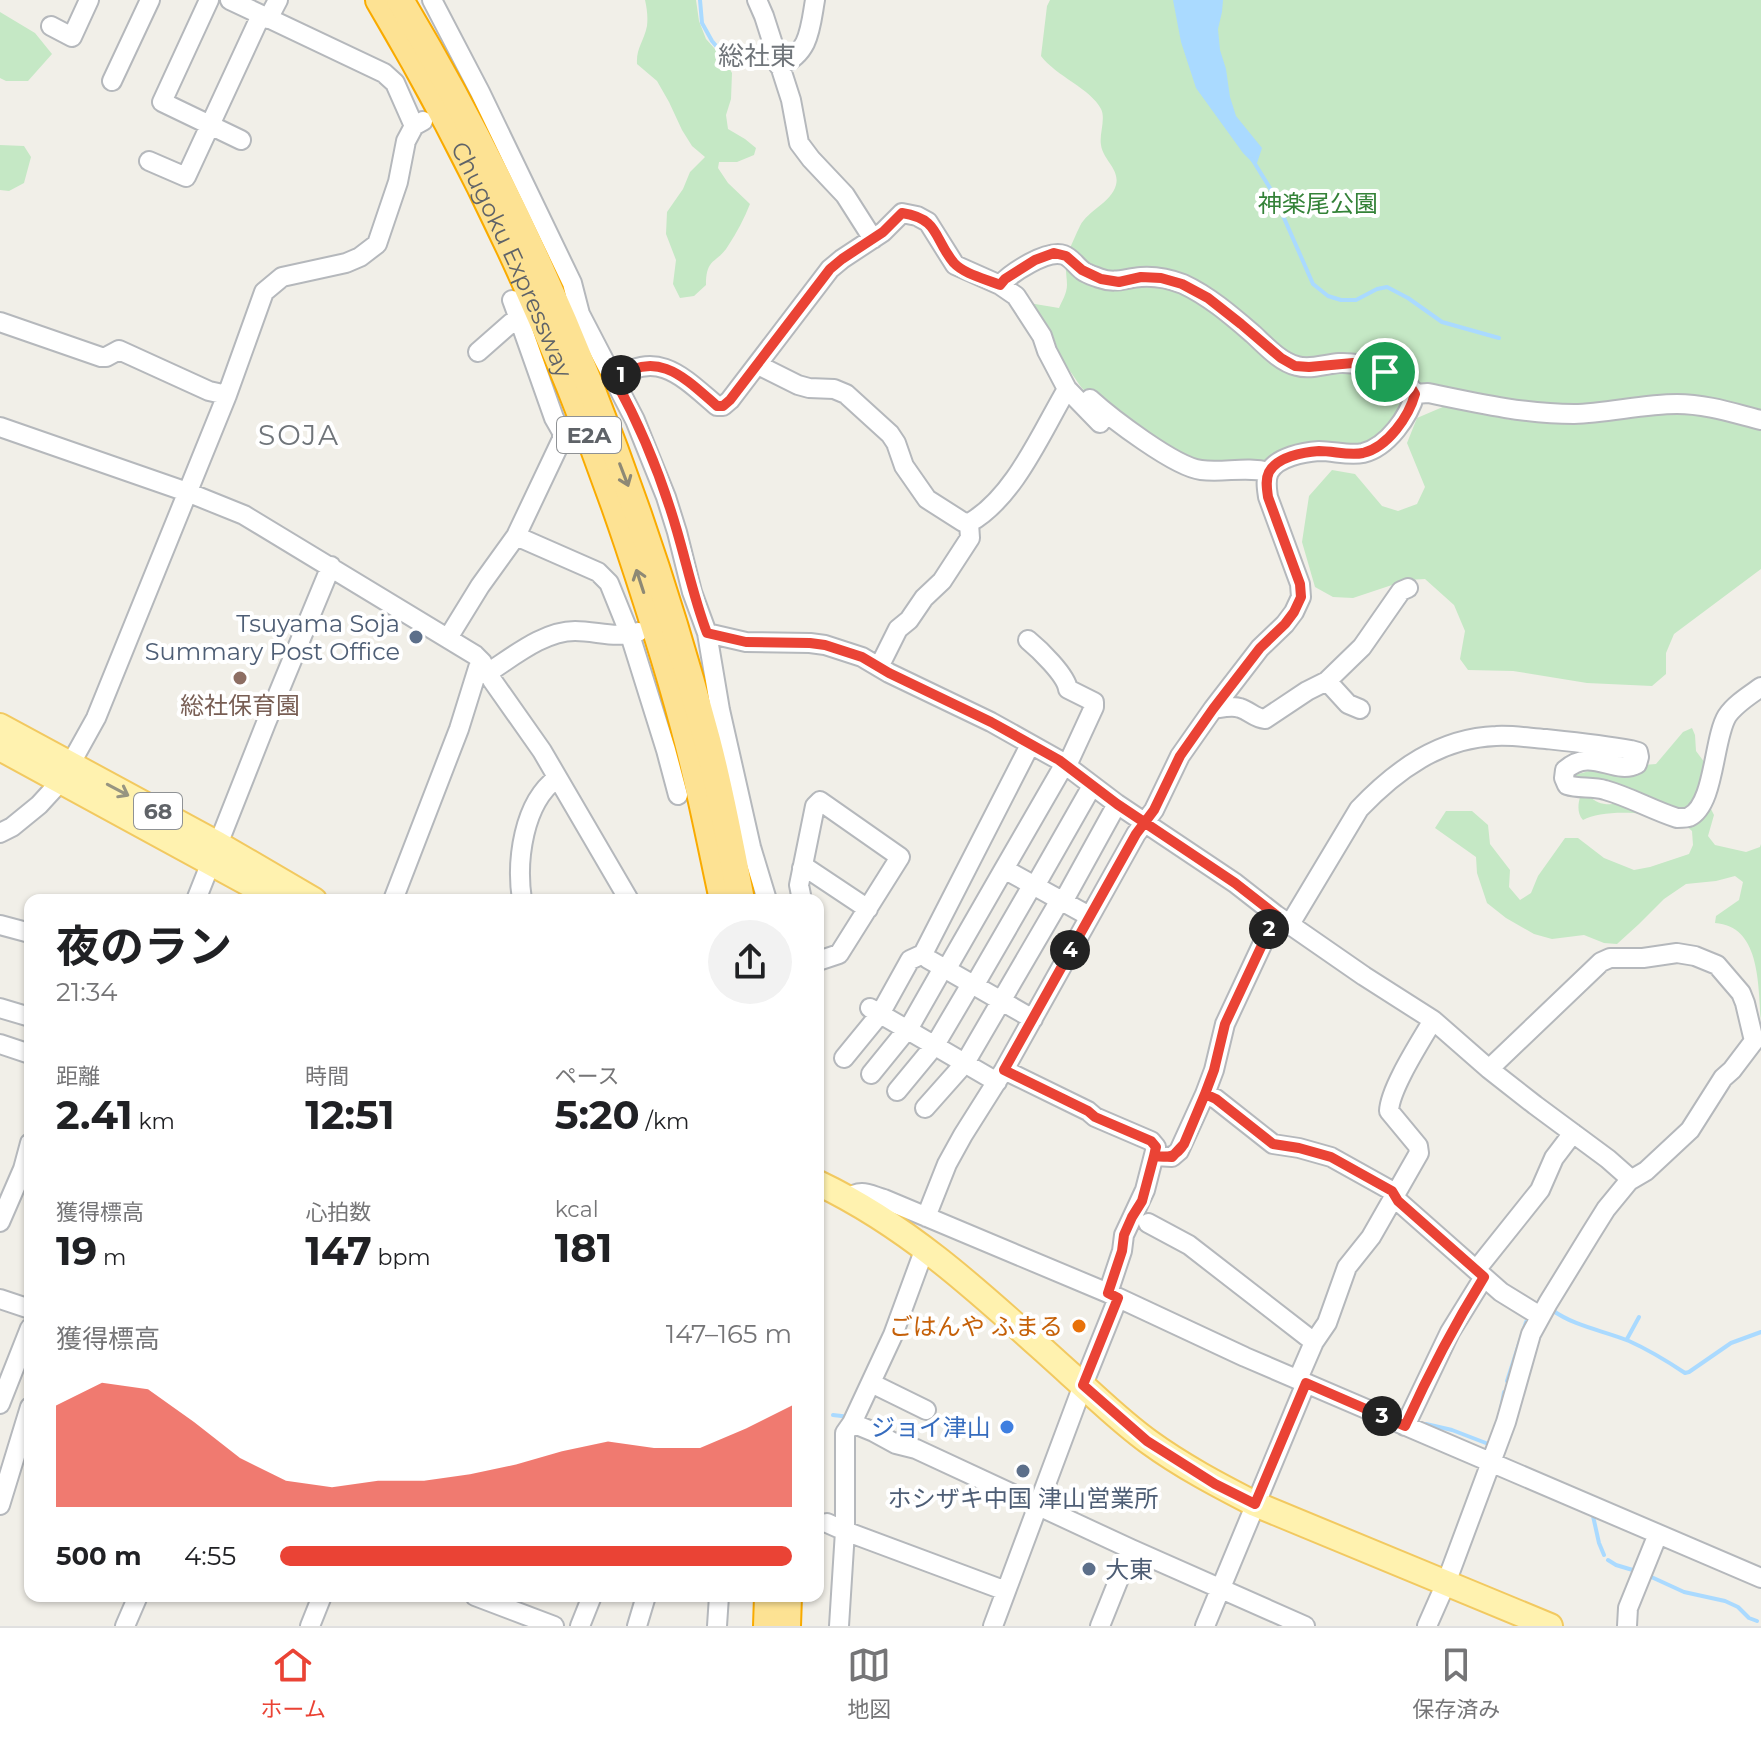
<!DOCTYPE html>
<html lang="ja">
<meta charset="utf-8">
<style>
:root{--surface:#fff;--page:#f2f2f2;--text:#202124;--muted:#757577;--line:#e0e0e0;--accent:#ea4335}
body{margin:0;font-family:Montserrat,"Noto Sans JP",sans-serif;background:var(--page);color:var(--text);height:100vh;display:flex;flex-direction:column;font-size:30px;white-space:nowrap}
*{box-sizing:border-box;margin:0}
p{font-size:26px;color:var(--muted)}
.icon{flex:none;width:44px;height:44px;fill:none;stroke:currentColor;stroke-width:2;stroke-linecap:round;stroke-linejoin:round}
.map{position:relative;flex:1;overflow:hidden}
.details{position:absolute;left:24px;top:894px;width:800px;height:708px;display:flex;flex-direction:column;background:var(--surface);border-radius:16px;box-shadow:0 2px 6px #0004}
.details>*{flex:none}
.pin{position:absolute;display:grid;place-items:center;width:68px;height:68px;color:#fff;margin:-34px;border:4px solid #fff;border-radius:50%;box-shadow:0 2px 8px #0007}
.km{position:absolute;width:40px;height:40px;margin:-20px;border-radius:50%;background:#222;color:#fff;font-size:22px;line-height:40px;text-align:center}
.round{display:grid;place-items:center;flex:none;width:84px;height:84px;border-radius:42px;background:var(--page)}
.headline{display:flex;align-items:center;justify-content:space-between;height:136px;padding:0 32px}
h1{font-size:44px;font-weight:700;line-height:60px}
.figures{display:grid;grid-template-columns:repeat(3,1fr);gap:12px;height:136px;padding:8px 32px}
.figures div{display:grid;align-content:center}
.figures b{font-size:40px;font-weight:700}
.figures small{font-size:22px;font-weight:400}
.figures p{font-size:22px}
.chart{height:224px;padding:16px 32px}
.chart p{display:flex;justify-content:space-between}
.chart svg{width:100%;height:144px;margin-top:8px;fill:var(--accent);opacity:.7}
ul{padding:0 32px;list-style:none;font-size:26px}
li{display:grid;grid-template-columns:128px 96px 1fr;align-items:center;height:60px}
li i{height:20px;border-radius:10px;background:var(--accent)}
.menu{display:flex;justify-content:space-around;align-items:center;height:112px;border-top:2px solid var(--line);background:var(--surface);font-size:22px;color:var(--muted)}
.menu a{display:grid;justify-items:center;gap:4px}
.menu .active{color:var(--accent)}
.map>svg:first-child{display:block}
</style>
<div class="map">
<svg width="1761" height="1626" viewBox="0 0 1761 1626">
<rect width="100%" height="100%" fill="#f1efe8"/>
<path fill="#c5e8c5" d="M645,0H696L699,21L706,39L724,59L732,73L731,99L726,115L728,129L745,139L756,148L754,155L737,162H719L718,168L728,183L750,204C744,219 737,232 728,246C717,264 706,257 706,285L694,296L680,298L673,284L676,260L666,234L667,212L683,189L690,172L705,157L692,146L682,130L669,102L657,81L637,64C636,48 644,41 647,26C648,17 647,9 645,0Z
M1050,0H1761V569L1674,634L1666,653V674L1652,686L1587,683L1513,671L1468,670L1460,659L1465,631L1454,605L1425,579L1407,580L1353,598L1333,597L1315,587L1302,542L1309,496L1332,470L1355,474L1382,506L1398,511L1417,504L1425,487L1407,443L1417,418L1445,406L1511,420L1567,422L1644,414L1685,413L1577,409L1436,391L1415,383L1403,412L1375,442L1279,456L1265,462L1204,465L1177,455L1096,402L1081,387L1061,358L1053,336L1038,322L1029,303L1059,308C1062,301 1067,293 1067,285C1067,277 1065,268 1066,260C1067,254 1077,232 1080,226C1088,210 1111,203 1116,185C1120,169 1103,160 1101,145C1099,134 1106,119 1101,109C1091,89 1056,76 1041,56L1047,6Z
M0,12L35,33L52,54L28,81H6L0,78Z
M0,145L24,146L31,157L24,183L9,191L0,190Z
M1692,728L1695,735L1696,751L1708,767L1709,805L1714,815L1708,836L1715,845L1746,852L1760,847L1761,844V1021C1758,986 1761,926 1715,923L1716,916L1739,900L1743,882L1735,876L1716,881L1686,884L1664,899L1639,924L1617,944L1604,943L1584,935L1552,939L1534,934L1506,918L1487,903L1477,873L1476,857L1435,828L1446,811H1472L1488,825L1490,844L1510,870L1509,887L1520,900L1531,893L1538,876L1565,838H1578L1604,858L1634,870L1650,867L1689,854L1693,845L1692,831C1673,812 1607,807 1583,820C1577,814 1578,804 1580,797L1589,795C1598,807 1612,805 1626,802L1578,780L1575,775L1596,769L1656,764L1683,732Z"/>
<path fill="#aadaff" d="M1173,0H1223L1222,12L1218,29L1220,50L1226,69L1230,97L1236,116L1262,148L1257,163H1253L1243,153L1196,88L1181,42Z"/>
<g fill="none" stroke-linecap="round" stroke-linejoin="round">
<path stroke="#aadaff" stroke-width="4" d="M700,0L702,23L712,41L727,59L742,62
M1252,159L1273,193L1313,284L1328,296L1341,300H1356L1377,289L1387,287L1408,298L1442,322L1499,338
M1552,1310C1576,1327 1602,1330 1629,1341C1649,1350 1667,1361 1685,1373L1689,1372L1731,1343L1761,1332
M1627,1339L1639,1317
M1507,1381L1526,1322
M1501,1409L1504,1392
M833,1415L850,1417
M1426,1424L1452,1430L1491,1445
M1593,1516L1599,1543L1604,1555
M1608,1560L1616,1565L1636,1571
M1647,1575L1684,1592L1725,1601L1738,1607L1749,1618L1757,1621"/>
<defs>
<path id="minor" d="M209,0L162,102L241,140
M230,0L384,73L395,83L414,126
M432,0L480,92L572,283L580,314L635,420L666,497L677,532L692,592L707,633L720,710L751,847L767,900
M757,0L764,16L791,100L799,143L811,159L845,195L873,239
M268,19L278,0
M51,26L72,37L89,0
M779,66C810,53 810,29 815,0
M112,81L150,0
M149,161L186,177L261,15
M1000,285C1011,273 1047,249 1064,255C1072,258 1076,266 1083,271C1087,274 1094,276 1099,278C1115,284 1126,278 1141,277C1155,276 1170,279 1183,284C1209,296 1232,316 1253,334C1265,345 1280,362 1297,366C1310,370 1325,364 1339,363C1361,362 1404,373 1415,394
M0,322L101,357H106L119,350L209,391L227,395
M478,352L511,323L519,319L512,300
M758,365L798,385L809,388L834,389L846,394L890,434L896,443L904,466L927,499L963,522L969,523C1014,498 1041,433 1067,389
M615,380C657,347 685,379 717,406H723L730,400L830,269L842,259L883,232L902,213L917,216L928,222L955,265L1000,285L1016,296L1042,336L1047,351L1067,389L1100,423
M1415,394L1428,393C1476,403 1525,414 1574,414C1608,413 1643,404 1677,404C1706,404 1733,413 1761,420
M1090,399C1111,418 1175,467 1201,470C1224,473 1246,466 1269,472
M0,427L187,492L244,515L475,655L482,662L492,680L542,751L629,900
M516,536L598,572L609,583L630,635L666,750L678,795
M707,633L746,642L810,643L825,645L862,657L889,673L991,722L1059,760L1117,804L1235,883L1276,915L1364,976L1433,1020L1489,1069L1535,1105L1608,1159L1625,1174L1629,1181L1606,1209L1591,1233L1548,1303L1531,1334L1506,1422L1446,1583L1427,1626
M448,638L480,586L516,536L562,439V432L554,418L519,319
M879,667L898,629L909,620L924,598L942,581L970,538L969,523
M489,672C514,656 544,631 575,631C597,631 616,639 638,632
M1327,681L1348,704L1360,709
M1213,709C1221,708 1232,705 1240,708C1250,711 1254,718 1265,719L1307,691L1327,681L1362,647L1401,591L1408,588
M1030,745L923,954L928,959L1033,1019
M0,833L12,827L39,805L61,781L96,718L227,395L264,292L282,277L346,263L360,257L377,244L398,182L406,141L414,126L423,121
M802,868L808,869L868,909
M1004,869L1060,772L1070,759L1094,707V702L1068,689C1066,675 1039,649 1028,640
M1035,886L1092,786
M196,900L266,723L331,566
M393,900L459,729L478,668L482,662
M522,900C516,861 523,803 557,778
M802,900L799,885L815,806L820,801L900,857L839,954L818,961
M1063,902L1117,804
M1290,924L1359,809C1396,770 1440,738 1496,736C1513,735 1530,738 1546,739C1574,742 1603,745 1631,750L1638,752L1639,757L1637,764C1614,776 1592,746 1565,770L1564,778L1567,785C1579,789 1592,786 1605,790C1630,797 1652,810 1677,818C1680,818 1687,818 1689,817C1715,805 1713,739 1727,716C1735,704 1750,695 1761,687
M0,925L30,933
M946,970L1004,869L1089,916
M974,986L1033,884
M0,1008L30,1017
M870,1008L997,1082
M0,1044L30,1054
M844,1058L880,1014L910,960L923,954
M1489,1069L1601,962L1610,958H1643L1677,953L1695,956L1717,965L1741,993L1745,1003L1754,1041L1732,1070L1723,1078L1690,1130L1646,1171L1629,1181
M1004,1070L1088,1111L1095,1117L1151,1141L1156,1147L1145,1190L1124,1235L1122,1251L1108,1293
M871,1074L910,1026L943,968
M897,1091L935,1045L971,984
M1205,1094L1214,1070L1225,1024L1276,915
M925,1108L965,1063L1060,900
M1154,1156L1172,1157L1179,1151L1205,1094L1216,1099L1273,1144L1299,1148L1331,1157L1392,1191L1398,1201L1501,1292L1540,1316
M848,1199C860,1188 870,1195 884,1199L1108,1293L1245,1357L1761,1578
M926,1217L947,1164L963,1135L1004,1070L1136,834L1154,810L1180,756L1213,709L1260,648L1285,624L1294,612L1301,597L1300,584L1268,497C1267,489 1265,480 1269,472C1277,457 1304,452 1319,451C1334,451 1349,456 1363,453C1388,447 1409,416 1415,394
M0,1222L23,1169L30,1143
M1148,1223L1189,1245L1314,1342
M1476,1270L1540,1190L1554,1158L1573,1133
M0,1299L30,1309
M1298,1379L1314,1342L1327,1323L1347,1267L1371,1237L1419,1153L1418,1146L1389,1111C1390,1088 1421,1041 1433,1020
M871,1383L926,1410
M0,1404L30,1328
M852,1423L874,1432L896,1444L916,1449L1131,1549L1305,1626
M1405,1426L1450,1332L1484,1277
M0,1505L30,1407
M827,1523L845,1531L1006,1591
M475,1596L554,1626
M125,1626L138,1596
M310,1626L322,1596
M580,1626L592,1596
M637,1626L646,1596
M717,1626L719,1596
M839,1626L845,1531V1433L852,1423L893,1335L925,1248
M993,1626L1083,1385L1118,1298
M1100,1626L1131,1549
M1205,1626L1306,1383
M1627,1626L1628,1608L1658,1534"/>
<path id="major" d="M0,726L218,844L314,900
M0,748L279,900
M818,1183C915,1229 992,1304 1070,1374C1096,1397 1121,1422 1149,1442C1182,1466 1218,1485 1255,1504L1550,1626"/>
<g id="highway">
<path id="s1" d="M379,0C481,172 564,354 628,544C650,610 672,678 689,746C702,797 712,849 723,900"/>
<path d="M400,0C538,231 638,481 707,740C721,793 731,847 741,900"/>
<path d="M767,1626L768,1596"/>
<path d="M787,1626L788,1596"/>
</g>
</defs>
<use href="#minor" stroke="#b5b8bc" stroke-width="22"/>
<use href="#major" stroke="#f2c960" stroke-width="28"/>
<use href="#highway" stroke="#f9ab00" stroke-width="30"/>
<use href="#minor" stroke="#fff" stroke-width="18"/>
<use href="#major" stroke="#fff2af" stroke-width="24"/>
<use href="#highway" stroke="#fde293" stroke-width="26"/>
</g>
<defs><path id="oneway-shaft" d="M-6 0H5M1.5-3L5.5 0L1.5 3" fill="none" stroke-width="1.6" stroke-linecap="round" stroke-linejoin="round" transform="scale(2)"/></defs>
<g stroke="#8e8975">
<use href="#oneway-shaft" transform="translate(624 475) rotate(69)"/>
<use href="#oneway-shaft" transform="translate(640 581) rotate(-108)"/>
</g>
<use stroke="#979581" href="#oneway-shaft" transform="translate(118 790) rotate(28)"/>
<g fill="none" stroke-linecap="round" stroke-linejoin="round">
<defs>
<path id="route" d="M1385,372L1353,363L1309,367L1295,366L1281,358L1241,324L1208,298L1182,284L1161,278L1141,277L1119,282L1101,279L1082,270L1066,256L1054,253L1035,260L1005,279L1000,285C986,279 964,274 954,263C933,238 940,219 902,213L883,232L842,259L830,269L730,400L723,406H717C686,379 657,347 615,380C641,427 662,479 677,531C687,565 694,599 707,633L746,642L810,643L825,645L862,657L889,673L991,722L1059,760L1117,804L1235,883L1276,915L1225,1024L1214,1070L1205,1094L1184,1144L1172,1157L1154,1156L1142,1201L1132,1217L1124,1235L1122,1251L1108,1293L1118,1298L1083,1385L1147,1441L1215,1484L1255,1504L1306,1383L1405,1426C1429,1373 1453,1327 1484,1277L1398,1201L1392,1191L1331,1157L1299,1148L1273,1144L1216,1099L1205,1094L1184,1144C1176,1157 1169,1158 1154,1156L1156,1147L1151,1141L1095,1117L1088,1111L1004,1070L1136,834L1154,810L1180,756L1213,709L1260,648L1285,624L1294,612L1301,597L1300,584L1268,497C1267,489 1265,480 1269,472C1277,457 1303,452 1319,451C1334,451 1349,456 1363,453C1388,447 1409,416 1415,394C1408,381 1398,377 1385,372"/>
</defs>
<use href="#route" stroke="#fff" stroke-width="16"/>
<use href="#route" stroke="#ea4335" stroke-width="10"/>
</g>
<g fill="#5c6f8a" stroke="#fff" stroke-width="3">
<circle cx="416" cy="637" r="8"/>
<circle cx="1023" cy="1471" r="8"/>
<circle cx="1089" cy="1569" r="8"/>
</g>
<circle fill="#8d6e63" stroke="#fff" stroke-width="3" cx="240" cy="678" r="8"/>
<circle fill="#e8710a" stroke="#fff" stroke-width="3" cx="1079" cy="1326" r="8"/>
<circle fill="#3f7fe0" stroke="#fff" stroke-width="3" cx="1007" cy="1427" r="8"/>
<g text-anchor="middle" dominant-baseline="central" stroke-width="8" stroke-linejoin="round" paint-order="stroke">
<g fill="#fff" stroke="#8f9295" stroke-width="2">
<rect x="557" y="417" width="64" height="36" rx="6"/>
<rect x="134" y="793" width="48" height="36" rx="6"/>
</g>
<g font-size="22" font-weight="bold" fill="#5f6368">
<text x="589" y="435">E2A</text>
<text x="158" y="811">68</text>
</g>
<g font-size="24" fill="#348238" stroke="#fff">
<text x="1318" y="203">神楽尾公園</text>
</g>
<g font-size="24" fill="#5f6368" stroke="#fff">
<text stroke="none"><textPath href="#s1" startOffset="292">Chugoku Expressway</textPath></text>
</g>
<g font-size="24" fill="#4e5e75" stroke="#fff" text-anchor="end">
<text x="400" y="623">Tsuyama Soja<tspan x="400" dy="28">Summary Post Office</tspan></text>
<text x="1023" y="1498" text-anchor="middle">ホシザキ中国 津山営業所</text>
<text x="1105" y="1569" text-anchor="start">大東</text>
</g>
<g font-size="24" fill="#785e54" stroke="#fff">
<text x="240" y="705">総社保育園</text>
</g>
<g font-size="24" fill="#c56008" stroke="#fff" text-anchor="end">
<text x="1063" y="1326">ごはんや ふまる</text>
</g>
<g font-size="24" fill="#366cbe" stroke="#fff" text-anchor="end">
<text x="991" y="1427">ジョイ津山</text>
</g>
<g font-size="26" fill="#70757a" stroke="#fff">
<text x="757" y="56">総社東</text>
</g>
<g font-size="28" letter-spacing="2" fill="#70757a" stroke="#fff">
<text x="299" y="435">SOJA</text>
</g>
</g>
</svg>
<div class="pin" style="left:1385px;top:372px;background:#1e9e55"><svg class="icon" aria-label="arrive" viewBox="0 0 24 24"><path d="M6 21V4h12l-3 4 3 4H6"/></svg></div>
<b class="km" style="left:621px;top:375px">1</b>
<b class="km" style="left:1269px;top:929px">2</b>
<b class="km" style="left:1382px;top:1416px">3</b>
<b class="km" style="left:1070px;top:950px">4</b>
<section class="details">
<div class="headline"><div><h1>夜のラン</h1><p>21:34</p></div><a class="round"><svg class="icon" aria-label="share" viewBox="0 0 24 24"><path d="M12 15V3M7 8l5-5 5 5M5 13v7h14v-7"/></svg></a></div>
<div class="figures">
<div><p>距離</p><b>2.41<small> km</small></b></div>
<div><p>時間</p><b>12:51</b></div>
<div><p>ペース</p><b>5:20<small> /km</small></b></div>
</div>
<div class="figures">
<div><p>獲得標高</p><b>19<small> m</small></b></div>
<div><p>心拍数</p><b>147<small> bpm</small></b></div>
<div><p>kcal</p><b>181</b></div>
</div>
<div class="chart"><p><span>獲得標高</span>147–165 m</p>
<svg viewBox="0 0 160 44" preserveAspectRatio="none"><path d="M0 44V13L10 6L20 8L30 18L40 29L50 36L60 38L70 36L80 36L90 34L100 31L110 27L120 24L130 26L140 26L150 20L160 13V44z"/></svg>
</div>
<ul>
<li><b>500 m</b>4:55<i style="width:100%"></i></li>
</ul>
</section>
</div>
<nav class="menu">
<a class="active"><svg class="icon" aria-label="home" viewBox="0 0 24 24"><path d="M3 11l9-7 9 7M6 9v11h12V9"/></svg>ホーム</a>
<a><svg class="icon" aria-label="map" viewBox="0 0 24 24"><path d="M3 6l6-2 6 2 6-2v14l-6 2-6-2-6 2zM9 4v14M15 6v14"/></svg>地図</a>
<a><svg class="icon" aria-label="saved" viewBox="0 0 24 24"><path d="M7 4h10v16l-5-4-5 4z"/></svg>保存済み</a>
</nav>
